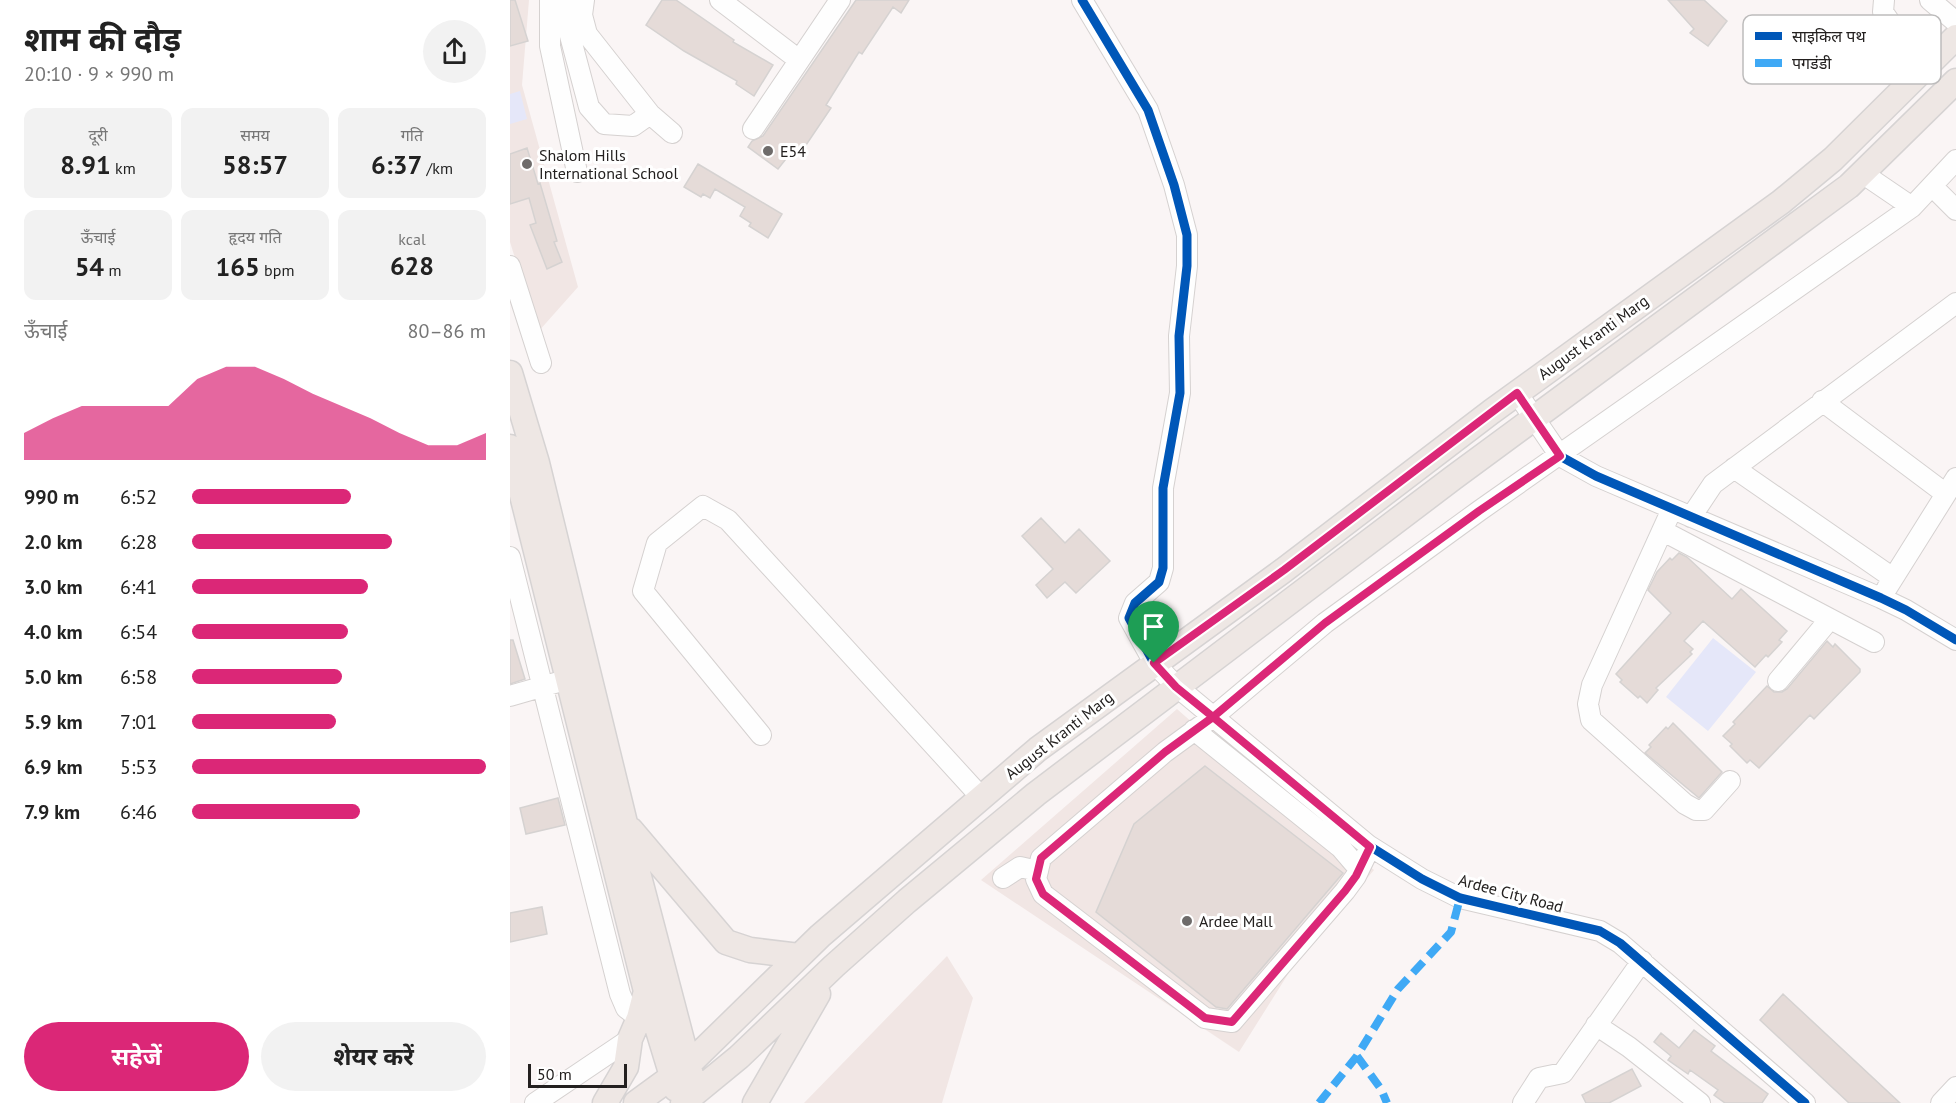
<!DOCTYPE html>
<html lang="hi">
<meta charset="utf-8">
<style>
:root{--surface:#fff;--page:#f2f2f2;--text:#222;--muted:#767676;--accent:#db2777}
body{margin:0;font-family:"PT Sans","Noto Sans Devanagari",sans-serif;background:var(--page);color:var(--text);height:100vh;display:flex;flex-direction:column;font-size:22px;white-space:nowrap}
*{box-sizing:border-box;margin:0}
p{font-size:20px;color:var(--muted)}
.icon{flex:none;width:33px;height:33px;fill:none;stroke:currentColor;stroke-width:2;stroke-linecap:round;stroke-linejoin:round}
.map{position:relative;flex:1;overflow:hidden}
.side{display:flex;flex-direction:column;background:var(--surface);width:510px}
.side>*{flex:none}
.scale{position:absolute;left:18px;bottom:15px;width:99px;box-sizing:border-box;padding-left:6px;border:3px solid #23201f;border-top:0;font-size:16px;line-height:21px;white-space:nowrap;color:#23201f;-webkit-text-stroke:4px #fff;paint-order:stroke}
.pin{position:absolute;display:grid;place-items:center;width:51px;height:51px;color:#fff;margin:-62px -26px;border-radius:50% 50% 50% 0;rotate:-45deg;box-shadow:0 0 6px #0007}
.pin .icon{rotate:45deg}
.round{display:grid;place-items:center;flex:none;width:63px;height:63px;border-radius:32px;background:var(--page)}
.head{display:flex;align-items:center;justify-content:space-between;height:102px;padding:0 24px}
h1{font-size:33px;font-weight:700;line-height:45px}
.figures{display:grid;grid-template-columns:repeat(3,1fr);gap:9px;height:102px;padding:6px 24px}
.figures div{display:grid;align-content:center;border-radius:12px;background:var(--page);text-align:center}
.figures b{font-size:26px;font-weight:700}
.figures small{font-size:16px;font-weight:400}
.figures p{font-size:16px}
.chart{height:168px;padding:12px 24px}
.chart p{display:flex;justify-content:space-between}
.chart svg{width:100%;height:108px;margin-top:6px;fill:var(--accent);opacity:.7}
.cta{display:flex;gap:12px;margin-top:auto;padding:12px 24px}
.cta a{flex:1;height:69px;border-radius:36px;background:var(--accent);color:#fff;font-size:24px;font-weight:700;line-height:69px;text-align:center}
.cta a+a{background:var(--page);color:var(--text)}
ul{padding:0 24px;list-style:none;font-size:20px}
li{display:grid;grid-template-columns:96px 72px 1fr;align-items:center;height:45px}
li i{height:15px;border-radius:8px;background:var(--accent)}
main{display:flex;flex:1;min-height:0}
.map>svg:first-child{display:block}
</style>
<main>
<section class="side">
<div class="head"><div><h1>शाम की दौड़</h1><p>20:10 · 9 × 990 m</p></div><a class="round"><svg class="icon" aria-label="share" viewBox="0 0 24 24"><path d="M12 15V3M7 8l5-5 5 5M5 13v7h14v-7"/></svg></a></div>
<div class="figures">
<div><p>दूरी</p><b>8.91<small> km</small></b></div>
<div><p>समय</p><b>58:57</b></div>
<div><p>गति</p><b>6:37<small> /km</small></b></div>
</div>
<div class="figures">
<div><p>ऊँचाई</p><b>54<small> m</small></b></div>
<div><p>हृदय गति</p><b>165<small> bpm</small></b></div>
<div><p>kcal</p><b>628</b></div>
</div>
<div class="chart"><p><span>ऊँचाई</span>80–86 m</p>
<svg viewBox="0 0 160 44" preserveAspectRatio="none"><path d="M0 44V33L10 27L20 22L30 22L40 22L50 22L60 11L70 6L80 6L90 11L100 17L110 22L120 27L130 33L140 38L150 38L160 33V44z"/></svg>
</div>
<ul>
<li><b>990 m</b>6:52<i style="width:54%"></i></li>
<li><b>2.0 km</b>6:28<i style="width:68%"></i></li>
<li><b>3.0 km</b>6:41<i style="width:60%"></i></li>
<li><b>4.0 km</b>6:54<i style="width:53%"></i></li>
<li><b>5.0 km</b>6:58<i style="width:51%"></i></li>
<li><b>5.9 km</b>7:01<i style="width:49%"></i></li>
<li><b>6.9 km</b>5:53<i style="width:100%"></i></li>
<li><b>7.9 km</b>6:46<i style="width:57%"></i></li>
</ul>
<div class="cta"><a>सहेजें</a><a>शेयर करें</a></div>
</section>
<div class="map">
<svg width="1446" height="1103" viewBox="0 0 1446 1103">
<rect width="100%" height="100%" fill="#faf5f5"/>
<path fill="#f1e6e4" d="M0,0H19L12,85L68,287L28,332L0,242Z
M667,709L702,740L864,870L785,963L729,1052L471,880Z
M437,956L463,998L432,1103H294Z"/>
<path fill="#e5e7f9" d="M10,91L17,119L0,124V94Z
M1203,638L1246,672L1198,731L1156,697Z"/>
<path fill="#e5dbd8" stroke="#d5d2d1" stroke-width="1.5" d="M0,0H5L18,41L0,46Z
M152,0H166L224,40L223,42L263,65L244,96L226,84L227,81L174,51L136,25Z
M346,0H399L391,13L383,7L352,54L349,52L316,105L321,108L290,154L283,150L268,169L238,147L242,141L253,136Z
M1158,0H1194L1217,21L1198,46L1180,33L1184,29Z
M17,148L28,184L30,183L47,241L44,242L52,262L37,269L20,225L26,223L19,198L0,204V154Z
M188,164L272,214L258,238L239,226L241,223L230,216L235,207L205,189L200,198L193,194L191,197L174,187Z
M531,518L555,543L569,529L600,561L566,593L555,582L537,598L526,585L543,569L512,536Z
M1169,553L1177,557L1222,599L1231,589L1277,631L1269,640L1272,642L1258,657L1256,655L1245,667L1193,621L1174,641L1183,649L1180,652L1182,654L1146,688L1148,690L1137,703L1130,696L1128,698L1110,682L1112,680L1106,674L1161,613L1138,590L1147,572L1160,558L1162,560Z
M0,640H3L15,679L0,684Z
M1317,641L1323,647L1325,644L1350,669V672L1304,719L1300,715L1249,768L1240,760L1237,763L1220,746L1222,744L1213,736L1225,724L1223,722L1257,686L1264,692H1272L1277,689Z
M1163,723L1212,772L1189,798L1135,753L1141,747L1139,745L1156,727L1158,729Z
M695,766L833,873L717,1009L706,1007L586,912L624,824Z
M48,798L55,825L16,834L10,808Z
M32,907L37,934L0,942V913Z
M1273,994L1390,1103H1339L1280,1048L1250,1020Z
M1184,1030L1205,1046L1201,1051L1258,1094L1252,1103H1215L1204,1095L1208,1090L1180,1070L1178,1074L1158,1060L1161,1056L1144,1042L1151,1033L1169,1048Z
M1122,1069L1131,1086L1099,1103H1076L1072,1095Z"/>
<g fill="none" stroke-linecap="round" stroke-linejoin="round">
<defs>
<path id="minor" d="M40,0V46L67,172
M60,0L59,32L79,107L94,124L123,126L140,114
M74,0L72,15L77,34L140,114L162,133
M210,0L289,60
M572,0L638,110L664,185L677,235V266L669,336L670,393L653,488V568L649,582L625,603L619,618L644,663L666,686L858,845L912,879L950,898L1090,931L1110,943L1295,1103
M1374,0L1373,12L1413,70
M1420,0L1446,22
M243,129L330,0
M1352,173L1402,207
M1422,186L1446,210
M0,266L31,363
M1007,393L1050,456L1086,476L1371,598L1396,610L1446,640
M1312,401L1436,494
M1224,468L1383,578
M1162,509L1082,685L1078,704L1081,720L1175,804L1186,810H1194L1220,781
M1181,517L1203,484L1446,303
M1153,531L1364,642
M0,557L110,994L116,1008L129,1018
M1377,588L1446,478
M1268,681L1319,620
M0,696L59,679
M684,730L831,848L849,869
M251,735L133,591L147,543L193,506L218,520L471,797
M860,847L846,876L835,891L722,1022L695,1018L533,894L526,879L531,858L655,752L703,717L815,623L969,511L1402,207L1446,160
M493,878L510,867L528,871
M1086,1025L1119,1047L1190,1103
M25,1103L120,1039
M1013,1103L1029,1078L1053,1073L1132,961
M1431,1103L1446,1087"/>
<path id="major" d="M0,373L27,463L115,823L181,1075
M0,447L136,991L166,1089
M121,830L216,942L240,950L289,956
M95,1103L116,1067L120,1039L129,1018L136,991
M126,1103L178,1065L310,936L528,749L774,570L981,412L1271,202L1323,159L1446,37
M173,1103L229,1057L324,966L397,901L526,794L943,478L1339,186L1446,81
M245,1103L308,994"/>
</defs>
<use href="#minor" stroke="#d5d1d0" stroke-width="22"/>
<use href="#major" stroke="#d6d3d3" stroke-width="27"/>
<use href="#minor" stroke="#fefefe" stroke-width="20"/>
<use href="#major" stroke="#eee7e4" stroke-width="24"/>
<path stroke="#3fa9f5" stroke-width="8" stroke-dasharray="15 8" stroke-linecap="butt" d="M847,1056L871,1089L877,1103
M809,1103L847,1056L888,989L941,932L950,898"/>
<defs>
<path id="cycleway" d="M572,0L638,110L664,185L677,235V266L669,336L670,393L653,488V568L649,582L625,603L619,618L644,663L666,686L858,845L912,879L950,898L1090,931L1110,943L1295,1103
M1007,393L1050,456L1086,476L1371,598L1396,610L1446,640"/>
</defs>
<use href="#cycleway" stroke="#fff" stroke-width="13"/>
<use href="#cycleway" stroke="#0057b8" stroke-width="9"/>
</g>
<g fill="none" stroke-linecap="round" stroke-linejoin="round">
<defs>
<path id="route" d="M644,663L666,687L703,717L655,752L531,858L526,879L533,894L695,1018L722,1022L835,891L846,876L860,847L703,717L815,623L969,511L1050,456L1007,393L774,570L644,663"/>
</defs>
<use href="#route" stroke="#fff" stroke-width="12"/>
<use href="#route" stroke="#db2777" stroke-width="8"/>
</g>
<g fill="#6e6b6a" stroke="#fff" stroke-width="2">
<circle cx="258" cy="151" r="6"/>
<circle cx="17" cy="164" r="6"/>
<circle cx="677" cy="921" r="6"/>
</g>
<g text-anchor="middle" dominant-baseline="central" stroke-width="6" stroke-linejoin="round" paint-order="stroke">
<g font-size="16" fill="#23201f" stroke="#fff" text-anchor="start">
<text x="270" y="151">E54</text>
<text x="29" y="155">Shalom Hills<tspan x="29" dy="18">International School</tspan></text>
<text x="689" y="921">Ardee Mall</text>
</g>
<g font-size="16" fill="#23201f" stroke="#fff">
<text transform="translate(1083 337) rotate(-36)">August Kranti Marg</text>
<text transform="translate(549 735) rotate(-38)">August Kranti Marg</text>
<text transform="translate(1001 893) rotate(15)">Ardee City Road</text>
</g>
</g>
<rect x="1233" y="15" width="198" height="69" rx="9" fill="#fff" stroke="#bdbcbc" stroke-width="1.5"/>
<rect x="1245" y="32" width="27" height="8" fill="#0057b8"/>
<rect x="1245" y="59" width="27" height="8" fill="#3fa9f5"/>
<g font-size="16" fill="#23201f">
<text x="1282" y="42">साइकिल पथ</text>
<text x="1282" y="69">पगडंडी</text>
</g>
</svg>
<div class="scale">50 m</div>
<div class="pin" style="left:644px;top:663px;background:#1e9e55"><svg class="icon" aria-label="arrive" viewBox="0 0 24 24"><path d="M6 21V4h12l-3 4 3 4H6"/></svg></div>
</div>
</main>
